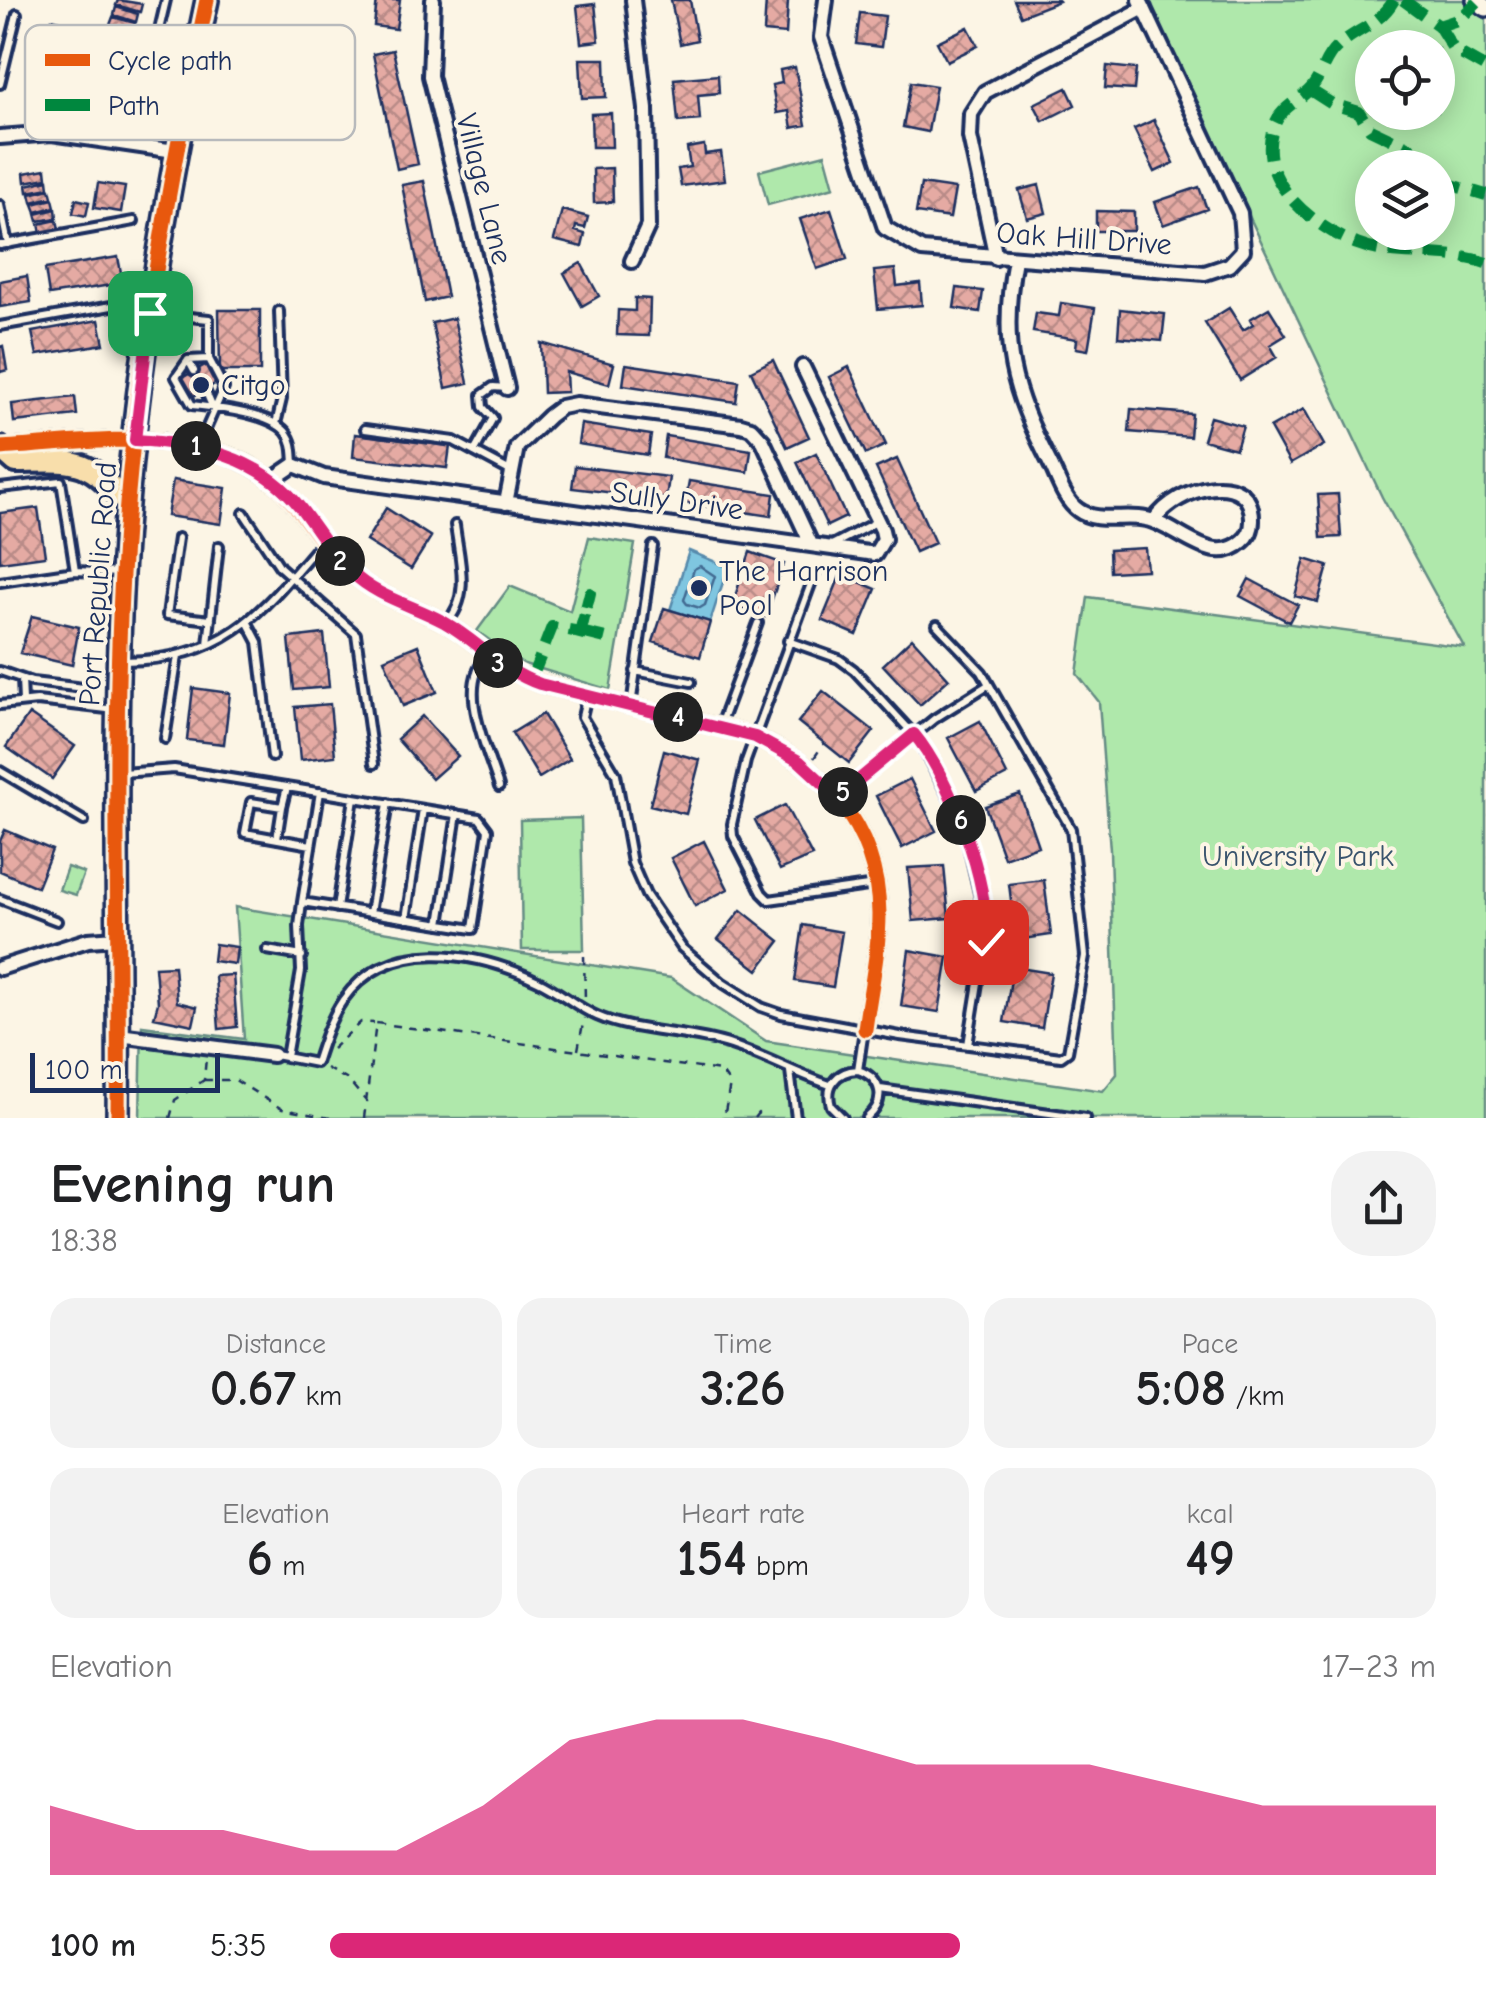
<!DOCTYPE html>
<meta charset="utf-8">
<style>
:root{--surface:#fff;--page:#f2f2f2;--text:#202124;--muted:#757577;--accent:#db2777}
body{margin:0;font-family:"Comic Neue",sans-serif;background:var(--page);color:var(--text);height:100vh;display:flex;flex-direction:column;font-size:38px;white-space:nowrap}
*{box-sizing:border-box;margin:0}
p{font-size:32px;color:var(--muted)}
.icon{flex:none;width:55px;height:55px;fill:none;stroke:currentColor;stroke-width:2;stroke-linecap:round;stroke-linejoin:round}
.map{position:relative;height:1118px;overflow:hidden}
.side{display:flex;flex-direction:column;background:var(--surface);flex:1}
.side>*{flex:none}
.tools{position:absolute;left:1355px;top:30px;display:grid;gap:20px}
.tools a{display:grid;place-items:center;width:100px;height:100px;border-radius:50%;background:var(--surface);box-shadow:0 5px 25px #0003;font-size:50px}
.scale{position:absolute;left:30px;bottom:25px;width:190px;box-sizing:border-box;padding-left:10px;border:5px solid #1b2f5e;border-top:0;font-size:28px;line-height:35px;white-space:nowrap;color:#1b2f5e;-webkit-text-stroke:8px #fcf5e5;paint-order:stroke}
.pin{position:absolute;display:grid;place-items:center;width:85px;height:85px;color:#fff;margin:-42px;border-radius:20px;box-shadow:0 5px 15px #0006}
.km{position:absolute;width:50px;height:50px;margin:-25px;border-radius:50%;background:#222;color:#fff;font-size:28px;line-height:50px;text-align:center}
.round{display:grid;place-items:center;flex:none;width:105px;height:105px;border-radius:40px;background:var(--page)}
.head{display:flex;align-items:center;justify-content:space-between;height:170px;padding:0 50px}
h1{font-size:55px;font-weight:800;line-height:75px}
.stats{display:grid;grid-template-columns:repeat(3,1fr);gap:15px;height:170px;padding:10px 50px}
.stats div{display:grid;align-content:center;border-radius:25px;background:var(--page);text-align:center}
.stats b{font-size:50px;font-weight:800}
.stats small{font-size:28px;font-weight:400}
.stats p{font-size:28px}
.chart{height:280px;padding:20px 50px}
.chart p{display:flex;justify-content:space-between}
.chart svg{width:100%;height:180px;margin-top:10px;fill:var(--accent);opacity:.7}
ul{padding:0 50px;list-style:none;font-size:32px}
li{display:grid;grid-template-columns:160px 120px 1fr;align-items:center;height:75px}
li i{height:25px;border-radius:12px;background:var(--accent)}
.map>svg:first-child{display:block}
</style>
<div class="map">
<svg width="1486" height="1118" viewBox="0 0 1486 1118">
<defs>
<pattern id="building-cross-hatch" width="8" height="8" patternUnits="userSpaceOnUse" patternTransform="scale(2.5)"><rect width="8" height="8" fill="#e5aaa3"/><path d="M0 0l8 8M0 8l8-8" fill="none" stroke="#b98b88"/></pattern>
</defs>
<rect width="100%" height="100%" fill="#fcf5e5"/>
<filter id="ink" filterUnits="userSpaceOnUse"><feTurbulence type="fractalNoise" baseFrequency=".01" numOctaves="2"/><feDisplacementMap in="SourceGraphic" scale="20" xChannelSelector="R" yChannelSelector="G"/><feConvolveMatrix kernelMatrix="1 2 1 2 8 2 1 2 1" color-interpolation-filters="sRGB"/></filter>
<g filter="url(#ink)">
<path fill="#afe8ab" stroke="#658c84" stroke-width="2.5" fill-rule="evenodd" d="M1147,0H1475L1486,9V1118H140L142,1026L244,1039L235,907L671,978L766,1041L1103,1091L1117,1074L1110,850L1099,702L1077,674L1088,597L1464,647L1382,497ZM1372,48H1438V112H1372ZM1372,168H1438V232H1372Z
M825,154L834,187L768,205L759,171Z
M589,537L635,544L610,690L521,663L477,631L510,586L570,611Z
M581,818L584,950H522L520,820Z
M67,867L84,873L76,895L59,890Z"/>
<path fill="#7fc6e0" stroke="#578aac" stroke-width="2.5" d="M689,551L728,567L710,622L670,610Z"/>
<g fill="none" stroke-linecap="round" stroke-linejoin="round">
<path stroke="#436b92" stroke-width="2.5" d="M700,566L715,576L705,605L700,608L687,604L684,600L694,569Z"/>
</g>
<path fill="url(#building-cross-hatch)" stroke="#1b2f5e" stroke-width="2.5" d="M118,0L142,4L140,12L116,5Z
M377,0H400L396,29L374,26Z
M671,0H690L697,40L680,44Z
M766,0L788,1L786,34L764,32Z
M1014,0H1058L1059,1L1021,16Z
M595,4L599,41L581,43L577,6Z
M116,7L138,14L136,22L114,15Z
M860,13L885,16L881,47L856,44Z
M113,17L135,23L133,31L110,25Z
M52,19L71,24L69,32L50,28Z
M968,27L978,46L947,61L937,42Z
M393,50L418,164L397,169L373,54Z
M580,59H605L606,97L582,98Z
M1107,66L1136,69L1134,90L1105,88Z
M795,67L806,125L792,128L789,111L777,113L772,85L782,83L780,70Z
M718,75L719,93L698,95L700,120L678,122L674,79Z
M911,82L936,86L928,132L903,127Z
M1067,88L1075,105L1043,121L1034,104Z
M611,113L612,147H592L591,114Z
M1154,120L1174,163L1155,172L1134,129Z
M704,145L705,154L721,152L725,180L681,186L678,169L690,167L687,148Z
M612,168L613,202L594,203L593,169Z
M46,169L47,178L25,182L24,173Z
M48,180L49,188L28,192L27,185Z
M424,181L447,297L425,302L402,185Z
M98,183L125,187L121,212L94,208Z
M921,184L955,189L950,218L916,213Z
M1039,185L1046,213L1027,218L1019,190Z
M1199,187L1207,209L1163,225L1155,202Z
M50,189L52,197L32,202L30,194Z
M53,199L55,207L36,212L33,204Z
M76,199L89,202L86,216L73,213Z
M56,209L57,218L38,221L36,214Z
M831,209L847,259L817,269L800,219Z
M562,210L588,217L585,228L576,226L575,231L585,234L582,247L554,240Z
M1096,211L1134,212V231H1096Z
M57,220L59,229L41,233L39,224Z
M118,257L123,283L49,295L45,269Z
M581,263L599,296L582,306L564,273Z
M895,269L897,286L920,283L922,305L878,309L874,271Z
M27,276L31,302L0,307V281Z
M957,288L983,291L980,312L954,308Z
M635,298L650,299L649,336L617,335L618,310L635,311Z
M1061,303L1095,308L1088,350L1076,348L1077,339L1033,332L1036,313L1059,316Z
M1229,308L1243,330L1253,324L1250,319L1269,308L1286,335L1270,345L1277,357L1240,380L1205,323Z
M1120,309L1165,314L1162,341L1118,337Z
M219,310H260V371H220Z
M454,318L468,383L446,388L432,323Z
M99,320L104,344L37,355L32,332Z
M541,343L614,364L609,384L566,372L567,392L543,393Z
M3,346L7,370L0,372V347Z
M773,360L809,437L787,447L751,371Z
M207,364L218,382L192,397L182,378Z
M626,364L739,381L736,402L623,385Z
M849,367L886,445L866,454L829,377Z
M75,397L77,415L14,422L12,404Z
M1131,409L1192,414L1190,437L1129,432Z
M1304,409L1324,445L1290,464L1270,428Z
M1210,417L1243,426L1236,449L1203,440Z
M581,424L651,435L648,455L578,444Z
M355,434L450,446L447,468L353,457Z
M666,436L751,450L748,472L663,458Z
M816,453L846,517L827,526L797,462Z
M897,459L935,543L915,552L876,468Z
M575,466L669,477L666,499L572,488Z
M173,480L226,488L221,524L167,516Z
M689,481L774,494L771,516L685,503Z
M1338,494L1341,537L1321,538L1318,495Z
M38,508L45,556L0,562V513Z
M386,508L431,537L411,569L366,541Z
M1145,548L1147,570L1110,572L1109,550Z
M750,552L784,564L766,617L732,605Z
M1305,559L1328,566L1318,602L1295,596Z
M841,574L876,589L857,635L822,620Z
M1249,579L1298,605L1289,622L1240,596Z
M664,608L710,622L700,657L653,642Z
M32,616L79,627L72,665L20,653Z
M324,634L329,687L294,690L289,638Z
M912,638L949,679L920,705L883,665Z
M418,645L437,692L403,706L384,659Z
M193,688L230,693L224,744L187,740Z
M823,691L874,731L849,763L798,722Z
M330,704L335,756L300,760L295,707Z
M29,714L75,746L52,779L6,747Z
M543,714L570,759L539,778L512,733Z
M422,716L458,756L432,779L397,739Z
M980,721L1007,775L976,791L948,738Z
M664,750L700,760L686,814L650,805Z
M910,779L936,831L902,848L876,796Z
M1020,794L1038,846L1004,858L985,806Z
M785,805L812,856L780,870L755,820Z
M5,830L52,850L37,887L0,871V841Z
M704,841L728,889L695,906L671,858Z
M944,866L949,918L913,921L908,868Z
M1044,880L1051,935L1016,940L1009,884Z
M741,910L780,941L758,970L718,939Z
M803,925L842,932L833,987L795,981Z
M215,944L237,947L235,964L213,961Z
M909,950L948,957L939,1012L901,1006Z
M174,966L177,1002L197,1007L193,1025L154,1017L158,1003L155,967Z
M1013,967L1051,973L1042,1028L1004,1022Z
M233,975L237,1027L219,1029L215,976Z"/>
<g fill="none" stroke-linecap="round" stroke-linejoin="round">
<defs>
<path id="service" d="M0,84L17,14
M122,141L140,110L166,0
M0,205L8,244
M0,245L134,221
M0,326L117,305L136,307L151,313L209,319V359
M188,360L194,371
M205,390L212,406
M276,424L282,399L279,311
M365,429L454,441L510,471
M199,445L224,388L209,359L188,360L176,377L192,405C217,408 270,413 286,432C294,442 293,452 294,464
M474,452L493,418L483,407L482,395L493,387L507,388
M0,488L61,481L75,571L121,573
M244,513L280,567L356,634L374,764
M178,538L167,615L211,620
M830,546L876,522
M815,573L746,761L732,824L733,836L762,893L769,900L875,885
M0,582L75,571
M248,623L258,642L272,757
M446,623C472,597 459,558 455,525
M788,641L839,659L854,670L918,739L963,824L987,927L968,1045
M208,644L219,546
M488,656C455,686 488,750 499,787
M124,661C227,659 261,613 322,541
M0,671L32,682L84,688
M635,671L691,682
M22,679L23,701
M587,695L582,717L616,774L632,863L646,895L682,948L723,983L761,1007L781,1014L900,1036L1061,1057L1068,1052L1085,956L1071,829L982,672L937,625
M0,705L37,701L116,710
M631,706L653,546
M720,725L758,623
M165,739L178,656
M0,771L84,821
M122,773L174,769L479,818L488,830L473,929L302,902L320,792
M838,797L934,719L988,685
M282,807L287,787
M277,839L282,807L251,802L245,833L311,845
M0,899L57,921
M337,908L354,798
M370,913L388,803
M406,919L423,809
M440,924L457,814
M267,950L302,956
M275,1055L316,1063C323,1041 330,1019 343,1000C388,936 475,951 538,981C558,990 576,1007 597,1016C635,1033 691,1031 731,1045C765,1056 797,1074 830,1085
M286,1057L301,971L299,926L302,902
M858,1070L864,1030
M790,1071L796,1118
M880,1089L1085,1118
M843,1118L831,1106C825,1086 836,1071 858,1070C882,1078 887,1101 867,1118"/>
<path id="minor" d="M433,0L430,76L507,388
M826,0L821,37L885,228L922,250L1205,273L1229,265L1243,250L1240,213L1140,0
M0,137L52,133L175,151
M996,258L970,137L971,114L985,92L1144,8
M1015,259C999,344 1012,390 1051,465C1058,479 1065,501 1078,510C1096,524 1125,514 1146,519C1177,525 1212,569 1243,541C1249,536 1252,529 1252,521C1254,467 1177,485 1154,521
M632,261L648,226L646,109L633,0
M0,448C73,444 156,429 227,455C296,480 303,529 351,573C379,598 413,605 445,623C480,643 501,670 541,684L740,732C820,759 878,827 879,914C879,952 870,991 865,1029
M272,480L294,465L324,477L875,554L884,539L882,530L803,367
M506,503L517,447L549,416L561,407L576,404L741,425L751,428L763,441L811,544
M0,968L88,940L117,938
M119,1035L273,1055"/>
<path id="tertiary" d="M1475,0L1486,8"/>
<path id="primary" d="M0,448L16,462C77,461 85,456 127,504
M118,1118C120,937 112,756 122,574C133,381 167,189 207,0"/>
</defs>
<use href="#service" stroke="#1b2f5e" stroke-width="14"/>
<use href="#minor" stroke="#1b2f5e" stroke-width="20"/>
<use href="#tertiary" stroke="#1b2f5e" stroke-width="22"/>
<use href="#primary" stroke="#1b2f5e" stroke-width="28"/>
<path stroke="#1b2f5e" stroke-width="2.5" stroke-dasharray="8 8" stroke-linecap="butt" d="M814,758L824,743
M584,956L585,1000
M332,1049L361,1022L374,1023
M578,1050L584,1018
M326,1068L348,1080L366,1101
M204,1080H235L282,1109L330,1118
M170,1118L175,1100L204,1080L206,1058
M364,1118L376,1023L721,1071L730,1084L724,1118
M754,1118L758,1113L757,1118"/>
<use href="#service" stroke="#fcf5e5" stroke-width="6"/>
<use href="#minor" stroke="#fcf5e5" stroke-width="12"/>
<use href="#tertiary" stroke="#fcf5e5" stroke-width="15"/>
<use href="#primary" stroke="#f8deab" stroke-width="20"/>
<path stroke="#00873e" stroke-width="12" stroke-dasharray="25 12" stroke-linecap="butt" d="M1394,0C1379,26 1355,29 1336,48C1324,59 1322,75 1312,87C1302,99 1287,104 1278,118C1247,173 1310,226 1357,244C1398,260 1445,248 1486,263
M1403,0L1439,26L1460,19L1477,2
M1439,26L1454,50L1486,68
M1310,90L1332,104L1359,112L1370,129L1410,148L1428,168
M1438,181L1486,195
M531,680L552,627L580,632L590,593L578,643L585,633L614,640"/>
<defs>
<path id="cycleway" d="M0,448C73,444 156,429 227,455C296,480 303,529 351,573C379,598 413,605 445,623C480,643 501,670 541,684L740,732C820,759 878,827 879,914C879,952 870,991 865,1029
M118,1118C120,937 112,756 122,574C133,381 167,189 207,0"/>
</defs>
<use href="#cycleway" stroke="#fcf5e5" stroke-width="21"/>
<use href="#cycleway" stroke="#e8590c" stroke-width="15"/>
</g>
</g>
<g fill="none" stroke-linecap="round" stroke-linejoin="round" filter="url(#ink)">
<defs>
<path id="route" d="M150,313L135,440C197,444 258,455 299,506C317,528 330,553 351,572C378,598 413,605 444,622C479,642 502,671 540,684L755,737L799,761L838,797L914,734C950,777 991,885 986,942"/>
</defs>
<use href="#route" stroke="#fff" stroke-width="20"/>
<use href="#route" stroke="#db2777" stroke-width="12"/>
</g>
<g fill="#1b2f5e" stroke="#fcf5e5" stroke-width="4">
<circle cx="201" cy="385" r="10"/>
<circle cx="699" cy="588" r="10"/>
</g>
<g text-anchor="middle" dominant-baseline="central" stroke-width="8" stroke-linejoin="round" paint-order="stroke">
<g font-size="30" fill="#1b2f5e" stroke="#fcf5e5">
<text transform="translate(484 189) rotate(76)">Village Lane</text>
<text transform="translate(1084 239) rotate(4)">Oak Hill Drive</text>
<text transform="translate(677 501) rotate(8)">Sully Drive</text>
<text transform="translate(98 584) rotate(-86)">Port Republic Road</text>
</g>
<g font-size="30" fill="#1b2f5e" stroke="#fcf5e5" text-anchor="start">
<text x="221" y="385">Citgo</text>
<text x="719" y="571">The Harrison<tspan x="719" dy="34">Pool</tspan></text>
</g>
<g font-size="30" fill="#39546d" stroke="#fcf5e5">
<text x="1298" y="856">University Park</text>
</g>
</g>
<rect x="25" y="25" width="330" height="115" rx="15" fill="#fcf5e5" stroke="#b8babc" stroke-width="2.5"/>
<rect x="45" y="54" width="45" height="12" fill="#e8590c"/>
<rect x="45" y="99" width="45" height="12" fill="#00873e"/>
<g font-size="28" fill="#1b2f5e">
<text x="108" y="70">Cycle path</text>
<text x="108" y="115">Path</text>
</g>
</svg>
<div class="tools">
<a><svg class="icon" aria-label="locate" viewBox="0 0 24 24"><circle cx="12" cy="12" r="6"/><path d="M12 2v4M12 18v4M2 12h4M18 12h4"/></svg></a>
<a><svg class="icon" aria-label="layers" viewBox="0 0 24 24"><path d="M12 4l9 5-9 5-9-5zM3 14l9 5 9-5"/></svg></a>
</div>
<div class="scale">100 m</div>
<div class="pin" style="left:150px;top:313px;background:#1e9e55"><svg class="icon" aria-label="arrive" viewBox="0 0 24 24"><path d="M6 21V4h12l-3 4 3 4H6"/></svg></div>
<div class="pin" style="left:986px;top:942px;background:#d93025"><svg class="icon" aria-label="check" viewBox="0 0 24 24"><path d="M5 12l5 5 9-10"/></svg></div>
<b class="km" style="left:196px;top:446px">1</b>
<b class="km" style="left:340px;top:561px">2</b>
<b class="km" style="left:498px;top:663px">3</b>
<b class="km" style="left:678px;top:717px">4</b>
<b class="km" style="left:843px;top:792px">5</b>
<b class="km" style="left:961px;top:820px">6</b>
</div>
<section class="side">
<div class="head"><div><h1>Evening run</h1><p>18:38</p></div><a class="round"><svg class="icon" aria-label="share" viewBox="0 0 24 24"><path d="M12 15V3M7 8l5-5 5 5M5 13v7h14v-7"/></svg></a></div>
<div class="stats">
<div><p>Distance</p><b>0.67<small> km</small></b></div>
<div><p>Time</p><b>3:26</b></div>
<div><p>Pace</p><b>5:08<small> /km</small></b></div>
</div>
<div class="stats">
<div><p>Elevation</p><b>6<small> m</small></b></div>
<div><p>Heart rate</p><b>154<small> bpm</small></b></div>
<div><p>kcal</p><b>49</b></div>
</div>
<div class="chart"><p><span>Elevation</span>17–23 m</p>
<svg viewBox="0 0 160 44" preserveAspectRatio="none"><path d="M0 44V27L10 33L20 33L30 38L40 38L50 27L60 11L70 6L80 6L90 11L100 17L110 17L120 17L130 22L140 27L150 27L160 27V44z"/></svg>
</div>
<ul>
<li><b>100 m</b>5:35<i style="width:57%"></i></li>
</ul>
</section>
